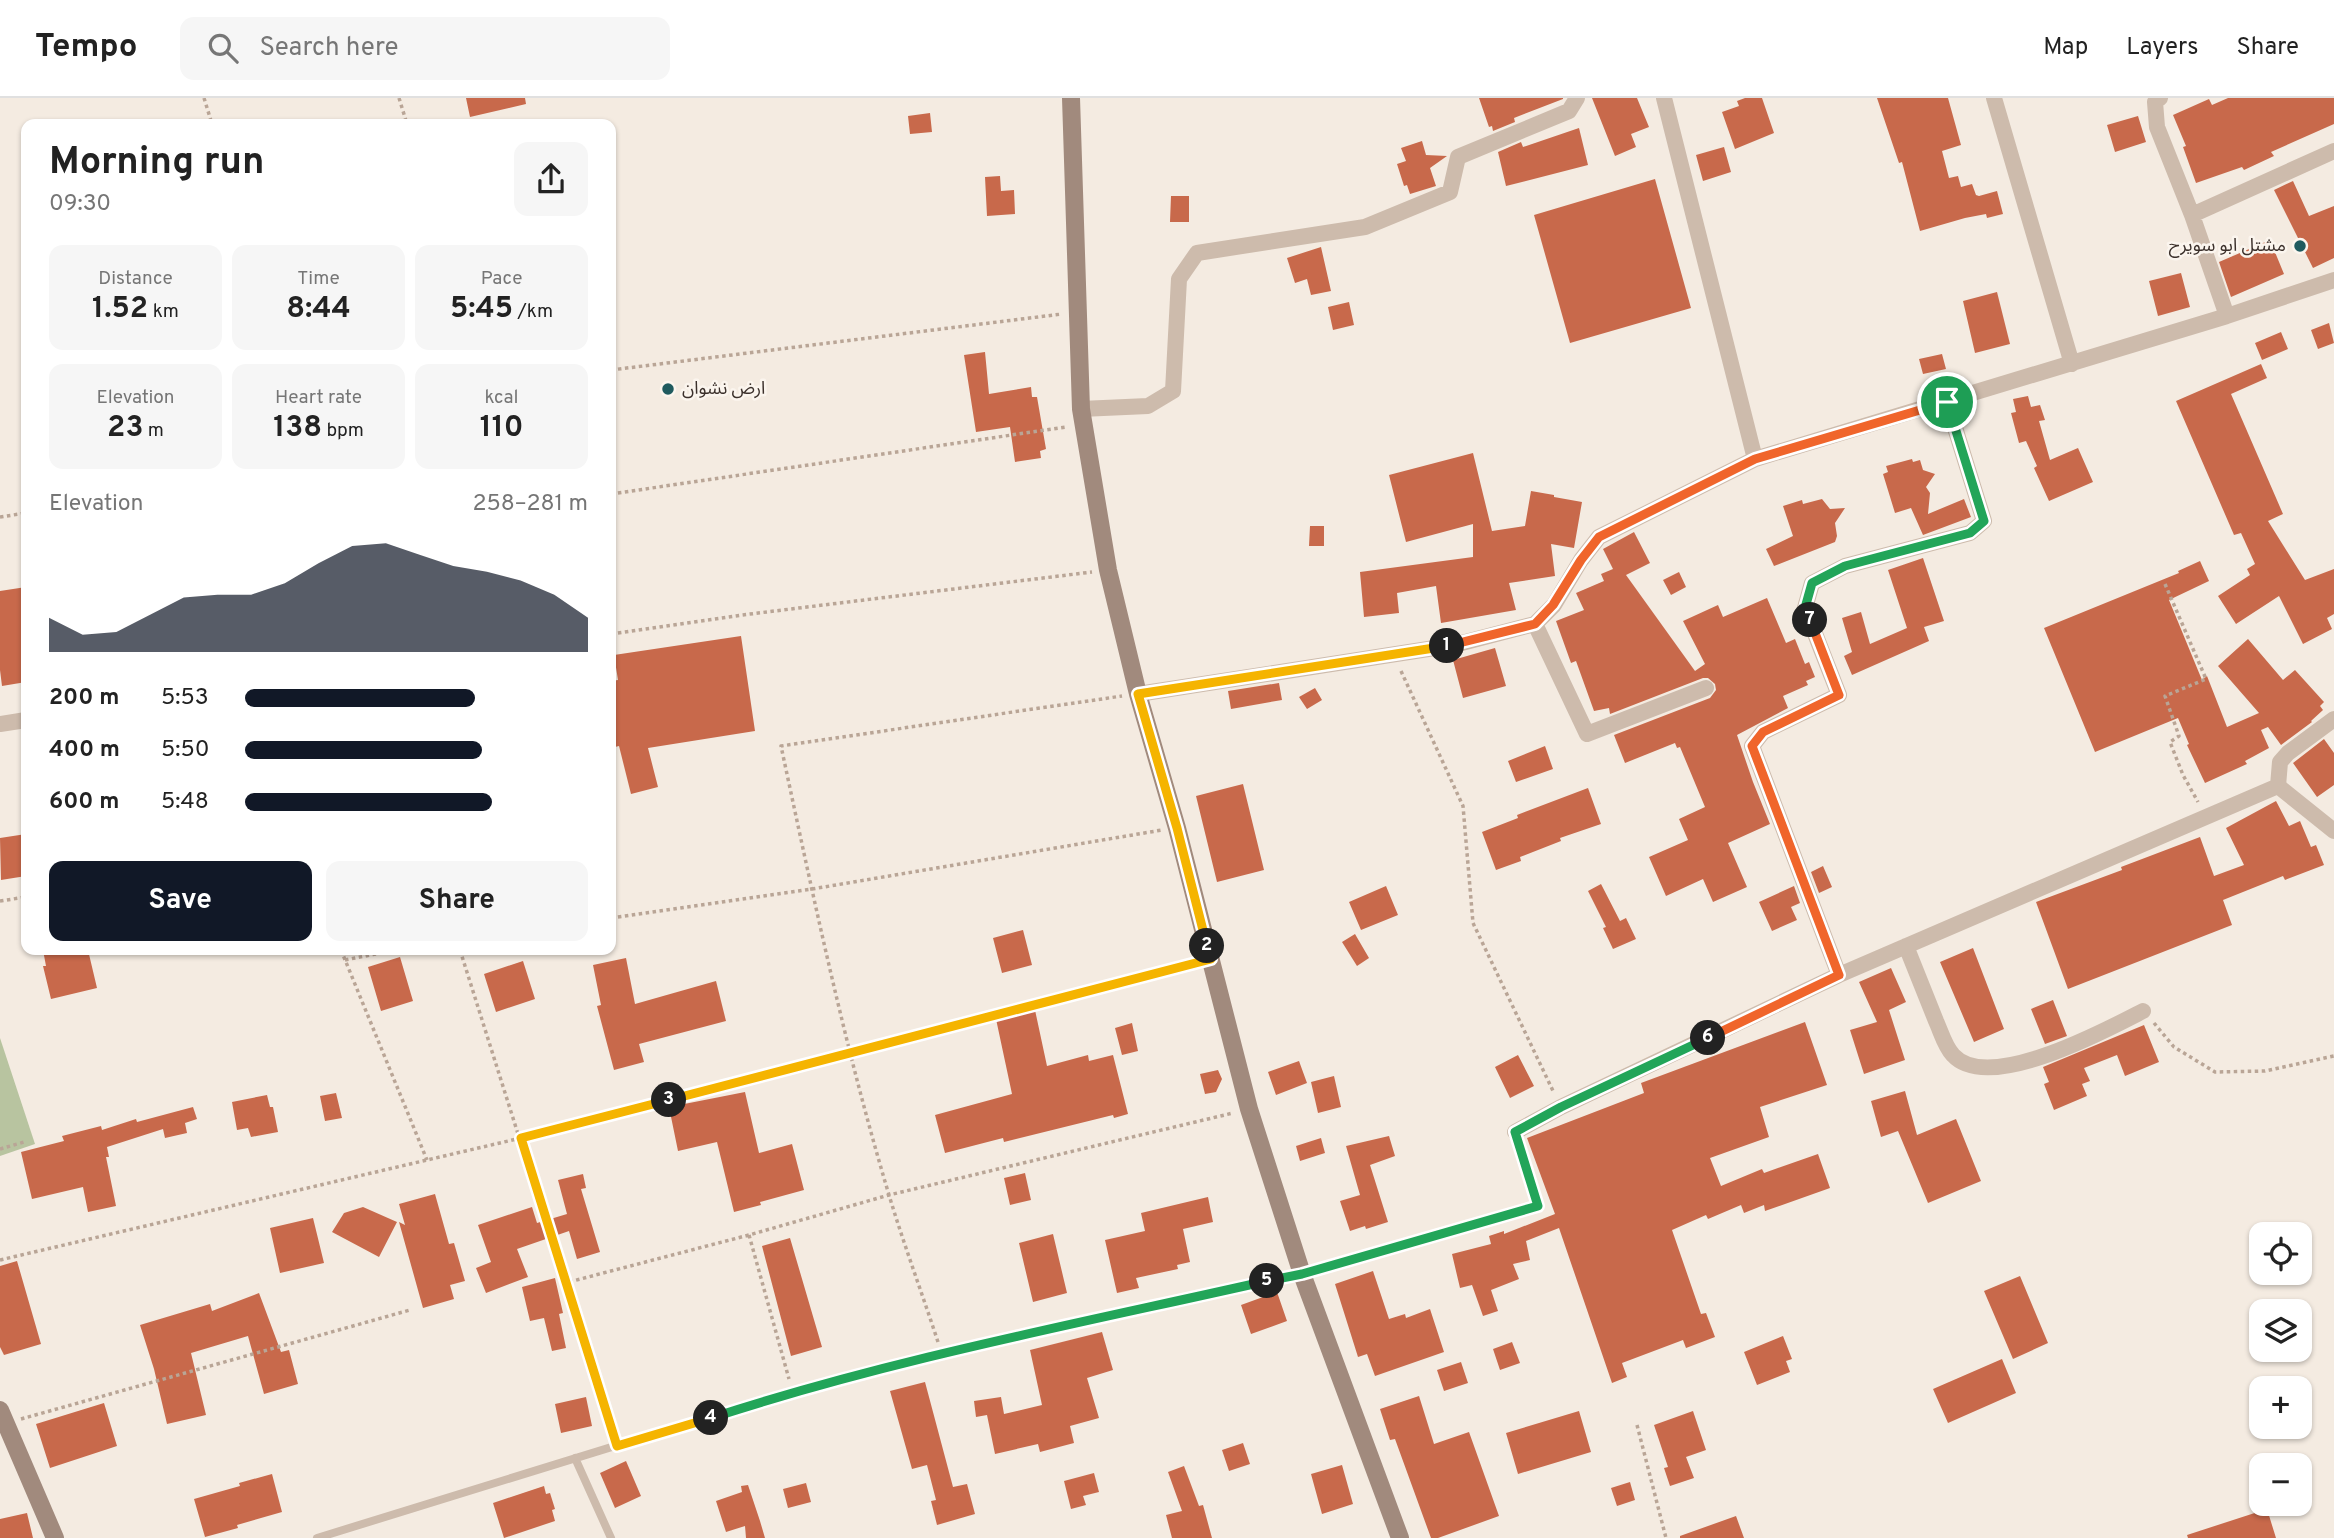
<!DOCTYPE html>
<meta charset="utf-8">
<style>
:root{--surface:#fff;--page:#f6f6f6;--text:#222;--muted:#767676;--line:#e0e0e0;--accent:#111827}
body{margin:0;font-family:Overpass,"Noto Sans Arabic",sans-serif;background:var(--page);color:var(--text);height:100vh;display:flex;flex-direction:column;font-size:26px;white-space:nowrap}
*{box-sizing:border-box;margin:0}
p{font-size:23px;color:var(--muted)}
.icon{flex:none;width:38px;height:38px;fill:none;stroke:currentColor;stroke-width:2;stroke-linecap:round;stroke-linejoin:round}
.map{position:relative;flex:1;overflow:hidden}
.sheet{position:absolute;left:21px;top:21px;width:595px;height:836px;display:flex;flex-direction:column;background:var(--surface);border-radius:14px;box-shadow:0 2px 5px #0004}
.sheet>*{flex:none}
.tools{position:absolute;left:2249px;top:1124px;display:grid;gap:14px}
.tools a{display:grid;place-items:center;width:63px;height:63px;border-radius:14px;background:var(--surface);box-shadow:0 2px 5px #0004;font-size:35px}
.pin{position:absolute;display:grid;place-items:center;width:60px;height:60px;color:#fff;margin:-30px;border:4px solid #fff;border-radius:50%;box-shadow:0 2px 7px #0007}
.km{position:absolute;width:35px;height:35px;margin:-18px;border-radius:50%;background:#222;color:#fff;font-size:19px;line-height:35px;text-align:center}
.round{display:grid;place-items:center;flex:none;width:74px;height:74px;border-radius:14px;background:var(--page)}
.headline{display:flex;align-items:center;justify-content:space-between;height:119px;padding:0 28px}
h1{font-size:38px;font-weight:700;line-height:52px}
.figures{display:grid;grid-template-columns:repeat(3,1fr);gap:10px;height:119px;padding:7px 28px}
.figures div{display:grid;align-content:center;border-radius:14px;background:var(--page);text-align:center}
.figures b{font-size:30px;font-weight:700}
.figures small{font-size:19px;font-weight:400}
.figures p{font-size:19px}
.chart{height:196px;padding:14px 28px}
.chart p{display:flex;justify-content:space-between}
.chart svg{width:100%;height:126px;margin-top:7px;fill:var(--accent);opacity:.7}
.primary-button{display:flex;gap:14px;margin-top:auto;padding:14px 28px}
.primary-button a{flex:1;height:80px;border-radius:14px;background:var(--accent);color:#fff;font-size:28px;font-weight:700;line-height:80px;text-align:center}
.primary-button a+a{background:var(--page);color:var(--text)}
ul{padding:0 28px;list-style:none;font-size:23px}
li{display:grid;grid-template-columns:112px 84px 1fr;align-items:center;height:52px}
li i{height:18px;border-radius:9px;background:var(--accent)}
header{display:flex;align-items:center;gap:42px;box-sizing:border-box;height:98px;padding:0 35px;background:var(--surface);border-bottom:2px solid var(--line)}
header strong{font-size:33px}
nav{display:flex;gap:38px;margin-inline-start:auto;font-size:24px}
.search{width:490px;height:63px;background:var(--page);display:flex;align-items:center;gap:18px;box-sizing:border-box;padding:0 24px;border-radius:14px;color:var(--muted);font-size:26px}
.map>svg:first-child{display:block}
</style>
<header>
<strong>Tempo</strong>
<div class="search"><svg class="icon" aria-label="search" viewBox="0 0 24 24"><circle cx="10" cy="10" r="6"/><path d="M15 15l6 6"/></svg>Search here</div>
<nav><a>Map</a><a>Layers</a><a>Share</a></nav>
</header>
<div class="map">
<svg width="2334" height="1440" viewBox="0 0 2334 1440">
<rect width="100%" height="100%" fill="#f4ebe1"/>
<path fill="#b8c4a0" d="M0,940L35,1046L0,1058Z"/>
<path fill="#c8694b" d="M466,0H525L526,6L470,19Z
M1479,0H1563V1L1514,20L1515,24L1493,33L1492,28L1489,29Z
M1592,0H1637L1649,29L1631,36L1636,49L1615,58Z
M1745,0H1762L1774,35L1735,51L1722,14L1739,8L1737,3Z
M1877,0H1948L1961,47L1942,53L1949,80L1958,78L1961,89L1972,86L1976,97L1979,98L1997,93L2003,116L1987,120L1986,116L1965,120L1920,133L1902,64L1899,65Z
M2228,0H2334V26L2271,54L2274,58L2244,72L2242,69L2196,85L2183,49L2186,48L2173,17L2209,1L2212,7Z
M930,15L932,34L910,36L908,18Z
M2138,18L2146,44L2115,54L2107,27Z
M1579,30L1588,67L1506,88L1498,54L1521,44L1523,49Z
M1422,43L1426,57L1447,58L1430,70L1436,88L1410,96L1407,87L1404,88L1397,66L1406,63L1401,50Z
M1724,49L1731,74L1703,83L1696,57Z
M1000,78L1001,93L1014,92L1015,116L987,118L985,79Z
M1655,81L1691,210L1570,245L1534,117Z
M2293,83L2309,118L2334,108V160L2313,170L2274,92Z
M1171,98H1189V124H1170Z
M2270,142L2284,176L2231,199L2219,164Z
M1321,149L1331,193L1311,197L1307,181L1295,185L1287,160Z
M2181,175L2190,209L2158,218L2149,183Z
M1997,194L2010,246L1975,255L1963,203Z
M1349,204L1354,227L1333,232L1328,209Z
M2329,225L2334,245L2318,251L2311,232Z
M2281,234L2288,251L2262,262L2255,245Z
M985,254L989,296L1031,289L1032,299H1037L1046,351L1040,353L1041,360L1015,364L1010,329L976,334L964,257Z
M1942,256L1946,271L1923,276L1919,261Z
M2261,266L2267,280L2231,296L2283,416L2268,423L2305,482L2334,471V516L2327,520L2332,531L2303,546L2279,498L2236,526L2218,498L2250,477L2247,471L2255,466L2241,435L2234,437L2176,303Z
M2028,298L2031,309L2040,307L2045,322L2039,323L2050,362L2078,350L2093,384L2049,403L2034,370L2037,368L2026,343L2019,345L2011,315L2016,314L2013,301Z
M1473,355L1492,433L1525,428L1531,393L1554,397V399L1582,404L1574,450L1551,446L1555,478L1509,485L1516,512L1441,525L1436,488L1397,495L1399,515L1364,519L1360,474L1473,459V426L1406,444L1389,377Z
M1912,361L1913,364L1920,362L1923,372L1935,376L1926,389L1930,395L1928,416L1964,401L1971,419L1923,437L1911,410L1895,415L1883,376L1888,374L1886,368Z
M1822,401L1830,411L1845,410L1835,425L1837,438L1835,444L1774,468L1766,451L1793,438L1783,408L1802,402L1803,406Z
M1310,428H1324V448H1309Z
M1634,434L1650,465L1626,477L1695,573L1705,566L1683,523L1718,507L1723,519L1767,500L1786,545L1795,541L1805,566L1809,564L1815,579L1806,583L1808,587L1783,598L1788,610L1737,637L1753,684L1770,726L1728,745L1747,789L1713,804L1703,781L1666,798L1649,759L1688,742L1679,721L1705,709L1680,649L1677,650L1675,645L1625,665L1614,637L1710,600L1716,592L1715,586L1708,580H1703L1610,616L1609,610L1594,613L1576,563L1571,565L1556,523L1584,512L1576,495L1604,483L1601,476L1613,471L1603,451Z
M1923,460L1944,523L1924,529L1929,543L1852,577L1844,558L1852,554L1842,520L1861,514L1870,546L1907,530L1888,472Z
M2200,463L2209,483L2169,502L2202,582L2207,578L2227,629L2259,615L2218,568L2248,541L2283,582L2295,572L2324,604L2320,608L2323,612L2311,623L2312,624L2281,647L2268,629L2261,632L2269,650L2245,663L2247,666L2205,685L2187,647L2189,646L2178,620L2095,654L2044,530L2179,475L2178,473Z
M1679,474L1686,489L1671,497L1663,482Z
M26,489V584L2,588L0,572V493Z
M741,538L755,633L648,650L658,689L631,696L619,648L611,650V583L618,582L614,557Z
M1495,550L1506,588L1463,600L1453,562Z
M1279,585L1282,602L1231,611L1228,593Z
M1315,590L1322,602L1307,611L1299,599Z
M2324,641L2334,655V687L2317,699L2293,665Z
M1545,648L1553,671L1516,684L1508,663Z
M1243,686L1264,772L1217,784L1196,698Z
M1588,690L1601,726L1560,740L1561,743L1520,759L1521,763L1496,772L1482,734L1518,720L1517,717Z
M2276,703L2289,728L2300,723L2311,749L2316,747L2324,767L2285,782L2283,778L2223,802L2232,827L2068,891L2036,804L2122,772L2121,769L2200,739L2214,778L2244,767L2226,730Z
M26,736V778L1,782L0,740Z
M1823,768L1832,789L1819,795L1811,774Z
M1601,786L1620,823L1626,820L1636,841L1613,851L1603,830L1606,829L1588,793Z
M1386,788L1398,817L1361,832L1349,804Z
M1794,788L1800,805L1791,809L1797,822L1772,833L1759,804Z
M1023,832L1032,867L1002,875L993,840Z
M1355,836L1369,860L1357,868L1342,844Z
M1973,850L2004,931L1974,944L1940,864Z
M43,852H88L97,890L51,901L43,868H46Z
M400,859L413,903L381,913L368,869Z
M626,860L635,906L716,883L726,923L639,946L644,964L614,972L597,908L601,907L593,867Z
M523,863L535,901L496,914L484,876Z
M1891,870L1906,904L1889,912L1905,962L1864,976L1850,932L1877,924L1859,884Z
M2053,902L2067,938L2045,946L2031,911Z
M1035,912L1047,968L1088,957L1089,963L1113,957L1128,1016L1114,1020L1113,1017L1004,1044L1003,1040L945,1055L935,1017L1012,996L996,921Z
M1805,924L1827,987L1760,1009L1769,1039L1710,1060L1721,1088L1762,1071L1764,1075L1818,1056L1830,1090L1765,1113L1764,1107L1744,1115L1741,1107L1708,1121L1706,1117L1672,1132L1701,1216L1706,1215L1715,1239L1686,1250L1683,1242L1622,1265L1627,1279L1612,1285L1559,1130L1526,1143L1530,1162L1513,1166L1519,1181L1491,1192L1498,1213L1483,1218L1472,1187L1460,1190L1452,1156L1491,1146L1489,1138L1504,1133V1136L1555,1116L1527,1040L1644,995L1641,985Z
M1132,925L1138,953L1122,957L1115,930Z
M2144,927L2159,964L2125,978L2117,957L2084,970L2090,983L2082,986L2087,998L2054,1012L2044,986L2049,984L2043,969Z
M1518,957L1534,988L1510,1000L1495,969Z
M1299,963L1307,985L1276,997L1268,974Z
M1218,972L1222,981L1216,994L1205,996L1200,976Z
M1334,978L1341,1009L1318,1015L1311,984Z
M1905,993L1917,1037L1956,1021L1981,1083L1928,1105L1898,1033L1881,1039L1871,1003Z
M745,994L759,1055L792,1046L804,1092L760,1104L761,1107L734,1114L717,1044L678,1053L669,1009Z
M336,995L342,1020L325,1023L320,998Z
M267,997L270,1009H273L278,1034L251,1039L248,1030L237,1032L232,1004Z
M193,1009L197,1021L185,1025L187,1035L165,1040L163,1031L107,1049L109,1059H106L116,1108L88,1114L83,1089L32,1101L21,1054L64,1043L62,1038L101,1028L102,1032L136,1021L137,1024Z
M1389,1038L1395,1058L1370,1067L1388,1124L1366,1131L1365,1128L1350,1133L1340,1103L1360,1097L1346,1048Z
M1321,1040L1325,1055L1300,1063L1296,1048Z
M1025,1075L1031,1102L1010,1107L1004,1080Z
M583,1076L586,1090L581,1091L600,1154L577,1161L569,1133L517,1151L528,1179L486,1195L476,1170L491,1164L478,1127L532,1109L537,1125L567,1116L558,1082Z
M435,1096L449,1146L454,1145L465,1183L450,1187L454,1201L423,1210L399,1124L405,1127L399,1106Z
M1208,1099L1213,1124L1183,1131L1190,1164L1177,1167L1178,1171L1136,1180L1139,1190L1117,1195L1105,1142L1145,1133L1141,1115Z
M363,1109L397,1124L379,1159L332,1134L344,1115Z
M313,1120L324,1165L280,1175L270,1130Z
M1053,1136L1067,1195L1033,1204L1019,1145Z
M790,1140L822,1249L791,1258L762,1148Z
M17,1163L41,1246L4,1257L0,1249V1168Z
M1373,1173L1389,1221L1405,1216L1406,1220L1430,1211L1444,1254L1375,1278L1367,1256L1358,1259L1335,1186Z
M2020,1178L2048,1245L2013,1261L1984,1193Z
M555,1180L563,1215L559,1216L566,1250L552,1253L544,1220L530,1223L522,1189Z
M1277,1194L1287,1223L1251,1236L1241,1207Z
M259,1195L281,1254L289,1252L298,1286L264,1296L248,1238L191,1255L206,1317L167,1326L154,1271L140,1227L210,1206L212,1213Z
M1102,1234L1113,1272L1087,1280L1099,1320L1070,1328L1074,1345L1040,1354L1038,1346L995,1356L987,1317L976,1319L974,1303L1001,1299L1004,1316L1042,1307L1030,1252Z
M1783,1238L1792,1261L1786,1263L1790,1274L1757,1287L1744,1254Z
M1512,1244L1520,1265L1500,1272L1493,1251Z
M2002,1261L2016,1295L1948,1325L1933,1291Z
M1461,1264L1468,1285L1444,1293L1437,1272Z
M925,1284L953,1389L967,1386L975,1416L937,1427L931,1403L936,1402L927,1367L912,1371L890,1293Z
M1419,1298L1434,1346L1469,1334L1499,1418L1438,1440H1431L1395,1341L1390,1342L1380,1311Z
M586,1299L592,1328L561,1335L555,1306Z
M104,1305L117,1348L50,1370L36,1326Z
M1579,1313L1591,1354L1518,1376L1506,1335Z
M1693,1313L1706,1352L1686,1359L1694,1380L1670,1388L1664,1370L1668,1369L1654,1327Z
M1243,1345L1250,1366L1229,1373L1222,1352Z
M626,1363L641,1398L615,1410L600,1375Z
M1342,1367L1353,1406L1322,1416L1311,1376Z
M1184,1368L1199,1408L1203,1407L1212,1440H1172L1166,1417L1182,1413L1168,1374Z
M1094,1375L1099,1394L1083,1398L1086,1407L1071,1411L1064,1383Z
M272,1376L282,1414L237,1427L238,1430L205,1439L194,1401L240,1388L239,1385Z
M1630,1384L1635,1402L1617,1408L1611,1390Z
M806,1385L811,1404L788,1410L783,1391Z
M748,1387L760,1423L765,1440H746L745,1428L726,1434L716,1403L742,1394L741,1388Z
M544,1388L546,1396L550,1395L555,1411L552,1412L555,1423L504,1440L493,1405Z
M2267,1411L2276,1440H2188L2187,1437Z
M27,1415L33,1440H0V1421Z
M1736,1418L1744,1440H1680V1438Z"/>
<g fill="none" stroke-linecap="round" stroke-linejoin="round">
<path stroke="#b9a596" stroke-width="3.5" stroke-dasharray="3.5 3.5" stroke-linecap="butt" d="M204,0L212,26
M399,0L407,26
M611,272L1062,216
M611,396L1066,329
M0,419L26,415
M2165,486L2206,581L2165,598L2179,638L2170,644L2183,677L2198,704
M611,536L742,517L1092,474
M1401,573L1463,708L1473,825L1554,995
M0,803L26,799
M611,820L812,791L1162,732
M341,852L427,1062
M460,852L565,1185
M345,862L396,852
M2154,925L2174,949L2215,974L2265,973L2334,958
M1520,1050L1534,1096
M0,1051L24,1044
M749,1137L789,1281
M0,1162L521,1040L1194,866
M938,1244C922,1195 904,1147 889,1097C845,950 813,798 781,648L1122,598
M21,1321L410,1212
M1637,1327L1666,1440
M613,1334L565,1185L749,1137L889,1097L1233,1015"/>
<path stroke="#cdbbac" stroke-width="8" d="M575,1360L611,1440
M317,1440L793,1293L942,1257L1302,1176L1538,1108"/>
<path stroke="#cdbbac" stroke-width="16" d="M1664,0L1755,361
M1994,0L2072,266
M2160,0L2155,4L2157,29L2192,117L2227,218
M2192,117L2334,53
M1081,311L1148,308L1173,293L1179,181L1197,155L1365,129L1450,94L1458,59L1569,13L1577,0
M1535,526L1587,636L1706,590
M1138,596L1454,547L1535,526L1554,507L1581,462L1599,439L1755,361L2227,218L2334,182
M0,626L26,622
M2278,688L2280,664L2288,655L2334,621
M1906,848C1916,873 1926,898 1936,923C1941,934 1945,949 1953,957C1988,996 2106,932 2143,913
M1839,877L1752,648L1763,634L1839,597L1805,510L1812,485L1845,468L1970,435L1984,423L1947,304
M1515,1034L1561,1009L1839,877L2278,688L2334,733"/>
<path stroke="#a18a7d" stroke-width="18" d="M1071,0L1081,311L1108,472L1138,596L1177,730L1249,1011L1302,1176L1400,1440
M0,1312L55,1440"/>
</g>
<g fill="none" stroke-linecap="round" stroke-linejoin="round">
<defs>
<path id="split-1" d="M1447,548L1535,526L1553,507L1581,462L1599,439L1755,361L1947,304"/>
<path id="split-2" d="M1207,848L1177,730L1138,596L1447,548"/>
<path id="split-3" d="M669,1002L1211,861L1207,848"/>
<path id="split-4" d="M669,1002L521,1040L617,1348L711,1320"/>
<path id="split-5" d="M711,1320C892,1261 1081,1225 1267,1183"/>
<path id="split-6" d="M1267,1183L1302,1176L1538,1108L1515,1034L1561,1009L1708,940"/>
<path id="split-7" d="M1708,940L1839,877L1752,648L1763,634L1839,597L1810,522"/>
<path id="split-8" d="M1810,522L1805,510L1812,485L1845,468L1970,435L1984,423L1947,304"/>
</defs>
<use href="#split-1" stroke="#fff" stroke-width="14"/>
<use href="#split-2" stroke="#fff" stroke-width="14"/>
<use href="#split-3" stroke="#fff" stroke-width="14"/>
<use href="#split-4" stroke="#fff" stroke-width="14"/>
<use href="#split-5" stroke="#fff" stroke-width="14"/>
<use href="#split-6" stroke="#fff" stroke-width="14"/>
<use href="#split-7" stroke="#fff" stroke-width="14"/>
<use href="#split-8" stroke="#fff" stroke-width="14"/>
<use href="#split-1" stroke="#f0652b" stroke-width="9"/>
<use href="#split-2" stroke="#f5b400" stroke-width="9"/>
<use href="#split-3" stroke="#f5b400" stroke-width="9"/>
<use href="#split-4" stroke="#f5b400" stroke-width="9"/>
<use href="#split-5" stroke="#22a559" stroke-width="9"/>
<use href="#split-6" stroke="#22a559" stroke-width="9"/>
<use href="#split-7" stroke="#f0652b" stroke-width="9"/>
<use href="#split-8" stroke="#22a559" stroke-width="9"/>
</g>
<g fill="#1f5a5e" stroke="#fbf5ee" stroke-width="2.5">
<circle cx="2300" cy="148" r="7"/>
<circle cx="668" cy="291" r="7"/>
</g>
<g text-anchor="middle" dominant-baseline="central" stroke-width="5" stroke-linejoin="round" paint-order="stroke">
<g font-size="18" fill="#3b302b" stroke="#fbf5ee" text-anchor="end">
<text x="2286" y="148">مشتل ابو سويرح</text>
<text x="682" y="291" text-anchor="start">ارض نشوان</text>
</g>
</g>
</svg>
<div class="tools">
<a><svg class="icon" aria-label="locate" viewBox="0 0 24 24"><circle cx="12" cy="12" r="6"/><path d="M12 2v4M12 18v4M2 12h4M18 12h4"/></svg></a>
<a><svg class="icon" aria-label="layers" viewBox="0 0 24 24"><path d="M12 4l9 5-9 5-9-5zM3 14l9 5 9-5"/></svg></a>
<a>+</a>
<a>−</a>
</div>
<div class="pin" style="left:1947px;top:304px;background:#1e9e55"><svg class="icon" aria-label="arrive" viewBox="0 0 24 24"><path d="M6 21V4h12l-3 4 3 4H6"/></svg></div>
<b class="km" style="left:1447px;top:548px">1</b>
<b class="km" style="left:1207px;top:848px">2</b>
<b class="km" style="left:669px;top:1002px">3</b>
<b class="km" style="left:711px;top:1320px">4</b>
<b class="km" style="left:1267px;top:1183px">5</b>
<b class="km" style="left:1708px;top:940px">6</b>
<b class="km" style="left:1810px;top:522px">7</b>
<section class="sheet">
<div class="headline"><div><h1>Morning run</h1><p>09:30</p></div><a class="round"><svg class="icon" aria-label="share" viewBox="0 0 24 24"><path d="M12 15V3M7 8l5-5 5 5M5 13v7h14v-7"/></svg></a></div>
<div class="figures">
<div><p>Distance</p><b>1.52<small> km</small></b></div>
<div><p>Time</p><b>8:44</b></div>
<div><p>Pace</p><b>5:45<small> /km</small></b></div>
</div>
<div class="figures">
<div><p>Elevation</p><b>23<small> m</small></b></div>
<div><p>Heart rate</p><b>138<small> bpm</small></b></div>
<div><p>kcal</p><b>110</b></div>
</div>
<div class="chart"><p><span>Elevation</span>258–281 m</p>
<svg viewBox="0 0 160 44" preserveAspectRatio="none"><path d="M0 44V32L10 38L20 37L30 31L40 25L50 24L60 24L70 20L80 13L90 7L100 6L110 10L120 14L130 16L140 19L150 24L160 32V44z"/></svg>
</div>
<ul>
<li><b>200 m</b>5:53<i style="width:67%"></i></li>
<li><b>400 m</b>5:50<i style="width:69%"></i></li>
<li><b>600 m</b>5:48<i style="width:72%"></i></li>
</ul>
<div class="primary-button"><a>Save</a><a>Share</a></div>
</section>
</div>
